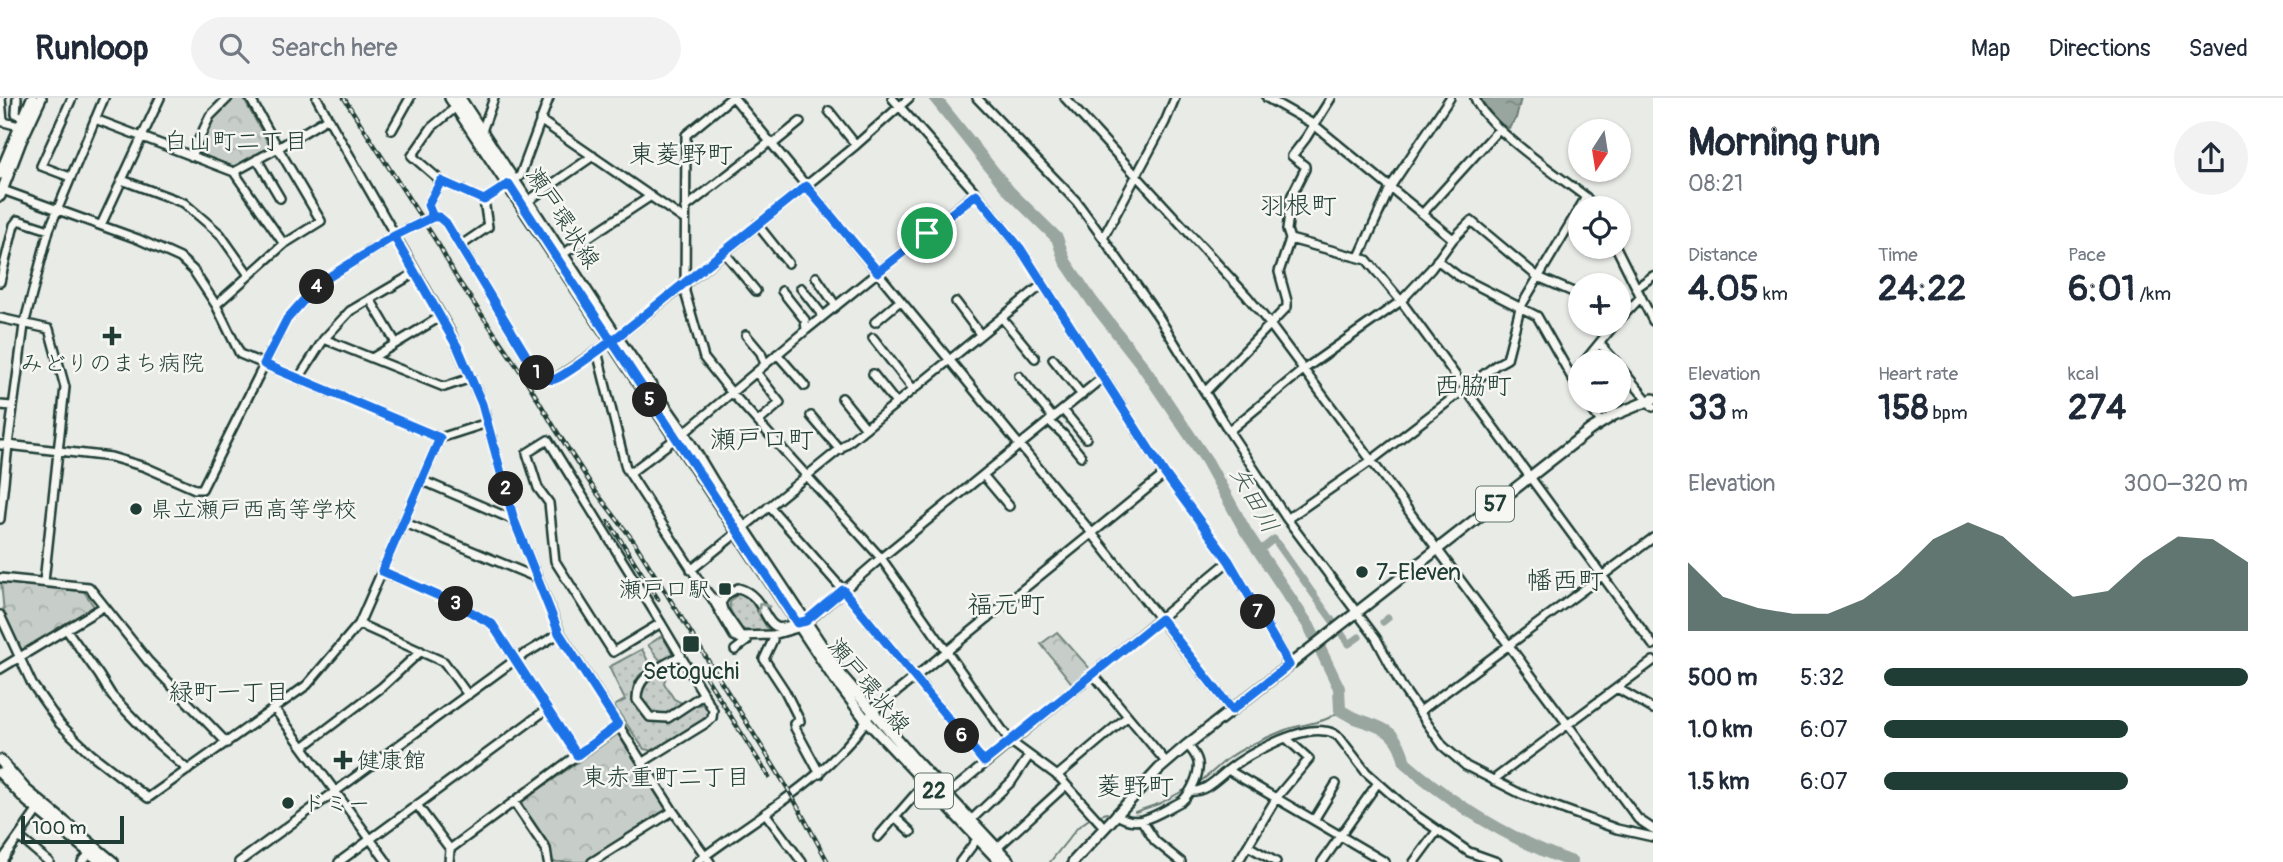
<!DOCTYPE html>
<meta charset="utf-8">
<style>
:root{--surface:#fff;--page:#f2f2f3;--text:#1f2937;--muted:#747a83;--line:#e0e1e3;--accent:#1f3d34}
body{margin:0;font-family:Pangolin,"Klee One",sans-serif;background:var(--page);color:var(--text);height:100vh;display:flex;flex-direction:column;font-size:26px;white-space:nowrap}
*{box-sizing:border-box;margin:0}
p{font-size:23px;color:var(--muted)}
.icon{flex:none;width:38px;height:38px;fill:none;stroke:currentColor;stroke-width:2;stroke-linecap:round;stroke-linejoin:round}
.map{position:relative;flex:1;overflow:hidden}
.sheet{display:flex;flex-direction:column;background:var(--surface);width:630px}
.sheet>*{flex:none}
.needle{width:46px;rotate:192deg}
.fabs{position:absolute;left:1568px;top:21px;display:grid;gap:14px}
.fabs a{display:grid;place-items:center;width:63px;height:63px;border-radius:50%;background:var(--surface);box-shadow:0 2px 5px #0004;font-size:35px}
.scale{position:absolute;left:21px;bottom:18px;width:103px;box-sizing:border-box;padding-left:7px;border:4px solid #1f3d34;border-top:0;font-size:19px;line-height:24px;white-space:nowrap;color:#1f3d34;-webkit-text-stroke:5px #f6f6f2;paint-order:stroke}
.pin{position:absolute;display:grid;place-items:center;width:60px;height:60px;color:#fff;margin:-30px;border:4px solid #fff;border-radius:50%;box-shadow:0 2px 7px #0007}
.km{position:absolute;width:35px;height:35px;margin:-18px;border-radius:50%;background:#222;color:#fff;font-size:19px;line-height:35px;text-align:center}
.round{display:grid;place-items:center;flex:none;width:74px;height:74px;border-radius:37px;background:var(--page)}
.head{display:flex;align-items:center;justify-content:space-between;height:119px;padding:0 35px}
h1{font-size:38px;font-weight:700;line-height:52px}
.figures{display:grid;grid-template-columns:repeat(3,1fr);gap:10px;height:119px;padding:7px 35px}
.figures div{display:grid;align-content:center}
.figures b{font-size:35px;font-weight:700}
.figures small{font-size:19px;font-weight:400}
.figures p{font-size:19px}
.chart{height:196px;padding:14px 35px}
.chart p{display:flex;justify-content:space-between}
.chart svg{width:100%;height:126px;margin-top:7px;fill:var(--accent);opacity:.7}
ul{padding:0 35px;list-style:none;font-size:23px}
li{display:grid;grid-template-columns:112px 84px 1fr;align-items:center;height:52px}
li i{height:18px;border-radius:9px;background:var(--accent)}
header{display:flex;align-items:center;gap:42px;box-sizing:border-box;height:98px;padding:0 35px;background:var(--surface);border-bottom:2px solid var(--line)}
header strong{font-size:33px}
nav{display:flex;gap:38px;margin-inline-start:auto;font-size:24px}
.search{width:490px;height:63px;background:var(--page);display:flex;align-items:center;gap:18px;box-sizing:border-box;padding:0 24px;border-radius:38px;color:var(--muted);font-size:26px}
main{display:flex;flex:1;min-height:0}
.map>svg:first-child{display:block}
</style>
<header>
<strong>Runloop</strong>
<div class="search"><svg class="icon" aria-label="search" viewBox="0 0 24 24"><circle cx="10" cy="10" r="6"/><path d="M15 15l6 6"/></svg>Search here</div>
<nav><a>Map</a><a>Directions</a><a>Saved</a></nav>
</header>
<main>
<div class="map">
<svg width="1653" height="764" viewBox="0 0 1653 764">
<defs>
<pattern id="grass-dots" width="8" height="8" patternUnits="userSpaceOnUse" patternTransform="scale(1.75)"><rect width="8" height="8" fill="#c7cec9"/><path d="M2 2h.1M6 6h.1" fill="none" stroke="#aab2ad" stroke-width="1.8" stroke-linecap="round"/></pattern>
<pattern id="park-crowns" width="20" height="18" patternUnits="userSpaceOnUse" patternTransform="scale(1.75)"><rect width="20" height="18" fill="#c7cec9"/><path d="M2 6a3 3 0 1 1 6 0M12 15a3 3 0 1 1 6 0" fill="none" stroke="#aab2ad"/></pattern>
<pattern id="water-ripples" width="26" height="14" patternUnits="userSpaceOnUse" patternTransform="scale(1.75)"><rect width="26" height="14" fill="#99a6a0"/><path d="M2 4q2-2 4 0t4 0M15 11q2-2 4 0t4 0" fill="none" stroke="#7c8883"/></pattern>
</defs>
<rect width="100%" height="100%" fill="#e9ebe7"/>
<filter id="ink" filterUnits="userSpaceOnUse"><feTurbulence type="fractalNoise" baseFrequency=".0143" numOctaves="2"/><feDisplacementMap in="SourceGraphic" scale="14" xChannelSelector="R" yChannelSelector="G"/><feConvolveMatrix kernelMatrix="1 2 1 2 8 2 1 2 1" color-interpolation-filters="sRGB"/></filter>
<g filter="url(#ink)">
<path fill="url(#grass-dots)" stroke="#73867e" stroke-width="2" d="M743,494L747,496L769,533C761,533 752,534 745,532C739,530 737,525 734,519C725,506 730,500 743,494Z
M662,538L672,554L668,560L660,562L648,547Z
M642,551L651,569C648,572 640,575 638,579C626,594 635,621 655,623C676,626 688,606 707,605L711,617L708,622L653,653L644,651L614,608L625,602L609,569Z
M665,571L667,575L664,585L674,601L682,605C676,609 670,615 663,616C648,619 635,600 643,587C648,580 658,575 665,571Z"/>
<path fill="url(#park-crowns)" stroke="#73867e" stroke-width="2" d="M233,0H243L271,50L230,73L193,58L211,21Z
M1,484L83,492L95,510L21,554L4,515Z
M1057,534L1093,574L1074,588L1041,546Z
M618,636L667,713L587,764H552L550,751L518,706Z"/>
<path fill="url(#water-ripples)" stroke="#687c75" stroke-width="2" d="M1480,0H1521L1516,20L1509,30L1498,25Z"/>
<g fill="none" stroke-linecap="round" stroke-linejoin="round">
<path stroke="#687c75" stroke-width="2" d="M1196,686C1208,679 1216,670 1226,662C1243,649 1266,640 1285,632C1303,625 1327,626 1340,612
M1135,714L1161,705L1188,690
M1097,718L1107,715
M1050,764L1078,729L1092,719"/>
<path stroke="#99a6a0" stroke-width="7" d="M1259,453L1274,441L1349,546L1359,539
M1383,524L1388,520"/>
<path stroke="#99a6a0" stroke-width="12" d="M935,0L1009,93L1057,140L1065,163L1092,203L1142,267L1207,363L1246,434L1309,528L1339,590L1340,612C1370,632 1396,621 1405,665C1456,709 1509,741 1572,764"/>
<defs>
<path id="minor" d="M1,0L3,23
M17,0L16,16L23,19
M250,0L278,50L328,20L451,235L482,306L514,422L560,535L673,713L710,764
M317,0L328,20
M731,0L686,37L685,194L704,260L731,294L881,460L1010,643L1059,679L1104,729
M734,0L1091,434L1232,612
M892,0L976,95L1020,150L1165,376L1229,463L1289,567
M977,0L1076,103L1103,140L1158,218L1229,333L1287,421L1376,540L1402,589L1443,648L1466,668L1521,696L1617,731L1653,739
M1065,0L1247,198L1269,225L1638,721L1653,731
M1475,0C1484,28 1560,79 1586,99L1595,110
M829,13L856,47
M95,21L234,74L284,146
M540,22L685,122
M0,23L19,28
M392,32L410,0
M482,33L494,0
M773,46L800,24
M191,58L210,18L228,0
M257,61L280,100
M234,74L278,50L321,123L284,146L216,207L240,256L440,340L487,325
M70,79L41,68L72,0
M122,82L184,105L220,136L249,177
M515,82L520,78L549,0
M441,83L412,58L432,29L456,9
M0,91L138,141L180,160L193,172L216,207
M484,102L509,86
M528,103L593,58
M685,110L771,43
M1423,115L1499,31
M757,126L788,165
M101,127L160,0
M1103,140L1165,24L1175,0
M1290,141L1367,162L1401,203L1653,547
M1453,141L1471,123L1538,179L1580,197
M460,148L488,129L484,102L441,83L428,107L433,119H439L446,125L535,272L544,280L555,281L612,243L685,186L856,47L909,0
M1616,149L1653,223
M724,154L756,193
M563,156L651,98
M1359,159L1391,88L1450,0
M1437,162L1458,178L1537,218L1580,294
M816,179L836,208
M0,184L14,127L18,122L49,132
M801,190L823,218
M1636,190L1653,178
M782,193L805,222L806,232
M370,201L396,245
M956,204L980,236
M0,220L49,231L65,289L44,484
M1002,220L1035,260
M1619,222L1641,199
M875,224L900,203
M746,237L761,255L765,266
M873,240L913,291
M324,241L444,289L471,280
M1600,246L1616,264
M597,253L626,370L703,489L712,500L721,505L723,512L741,538L773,537L801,529L881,460L1102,280
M777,256L805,288
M372,260L440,219
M1053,261L1082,297
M1584,264L1615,226
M1619,268L1653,309
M756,274L780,305L759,323
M873,276L896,305
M1019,278L1053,320
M1572,279L1580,269
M299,280L324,241L350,213L415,175
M1205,294L1287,209V203L1279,174L1290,141L1287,132L1291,99L1305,71V68L1292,58L1306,40L1331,0
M842,300L866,330
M1586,303L1601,324
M0,307L12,308
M1063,312L1086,340
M811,318L840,352
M1049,323L1063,336L1081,358
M1229,333L1303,272L1401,203L1431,171L1453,141L1313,26L1267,0
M684,335L806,232L976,95
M548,342L661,525L613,554L555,463L549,405L538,390L527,355Z
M0,347H8L24,227L49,132L104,0
M630,375L675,341
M983,377L1009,408
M421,382L514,422
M769,408L843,492L984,664
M0,421L8,347L111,359L145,369L195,391H202L287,221L321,184L396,137
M1287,421L1372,362L1496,267L1507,261L1520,210L1586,99
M403,424L535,479
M744,429L1043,186
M691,472L738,434
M382,473L457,506L492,526L577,657L618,627
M0,480L89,489L148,563L227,645
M712,500L734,538L743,542
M721,505L727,496L738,490C764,497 763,524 777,529C782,531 789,527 793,526
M0,517L32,586L60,626L91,656L148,700L307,587L359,526L440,340
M359,526L444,564L468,597
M66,531L99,577L112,598L157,645L188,672
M773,537V542L764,561L785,593L800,623L794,626L795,630L820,676
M735,552L747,543
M681,557C661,570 636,576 637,602L650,619L668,620L704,596
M0,571L103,509
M1093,576L1166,664
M1617,590L1653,611
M274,610L387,764
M1419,614L1653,440
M303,649L382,589L421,553
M643,664L708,624L712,620L713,612L661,525
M1228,672C1248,656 1298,629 1324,633C1330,633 1335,636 1339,639L1366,674L1410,713L1469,754L1497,764
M1057,678L1128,618
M1494,683L1497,679L1653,563
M1190,693C1204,695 1217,681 1228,672L1385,764
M947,697L1229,463
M514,704L546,751L548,764
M417,707L546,612
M765,715L802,764
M1116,716C1138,733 1160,714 1182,703C1191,695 1202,673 1197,661C1195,656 1191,651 1187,647
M896,720L911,734
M971,722L1012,683L1029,658
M1314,722L1336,686
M1142,723L1155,743L1181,764
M19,739L49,764
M878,739L926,684
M1248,748L1276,764
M997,750L1066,687
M3,764V761L39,710
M82,764L90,755
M239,764L515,562L560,535
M339,764L417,707L450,751L577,657
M449,764L450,751
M592,764L673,713
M697,764C758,717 830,681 872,614L1165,376
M960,764L978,740
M1238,764L1277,699L1309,661L1286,640
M1322,764L1377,686
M1414,764L1437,733"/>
<path id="major" d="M450,0L831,576L866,622L1000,764
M460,0L617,239L684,335L714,385L842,578L914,661L1010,764
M0,76L32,0
M0,98L21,43L41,0
M0,662L26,692L113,764
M0,675L27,703L101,764
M1073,764L1159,671L1187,647L1590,332L1614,317L1653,301"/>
</defs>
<use href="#minor" stroke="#1f3d34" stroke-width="12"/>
<use href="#major" stroke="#1f3d34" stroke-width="14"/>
<use href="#minor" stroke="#f6f6f2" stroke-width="7"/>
<use href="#major" stroke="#f6f6f2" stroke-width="9"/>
<defs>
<path id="rail" d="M344,0L440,149L456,179L525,280L556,332L596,394L633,442L788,691L828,764
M609,424L658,501
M706,579L769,679"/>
</defs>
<use href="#rail" stroke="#1f3d34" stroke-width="4.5"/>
<use href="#rail" stroke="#f6f6f2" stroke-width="2" stroke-dasharray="5" stroke-linecap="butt"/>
<defs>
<path id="minor-bridge" d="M402,134L433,119"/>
</defs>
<use href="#minor-bridge" stroke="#1f3d34" stroke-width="12" stroke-linecap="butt"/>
<use href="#minor-bridge" stroke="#f6f6f2" stroke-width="7"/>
</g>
<defs><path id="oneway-chevron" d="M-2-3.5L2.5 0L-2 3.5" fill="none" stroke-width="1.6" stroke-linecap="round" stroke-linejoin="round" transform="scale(1.75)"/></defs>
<use stroke="#8a9a93" href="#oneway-chevron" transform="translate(762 509) rotate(-123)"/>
</g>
<g fill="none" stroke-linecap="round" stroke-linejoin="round" filter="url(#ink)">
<defs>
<path id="route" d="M927,135L878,174L806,88L617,239C606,247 565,278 555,281C546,283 540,279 535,272L446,125L439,119H433L394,138L458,250L482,306L514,422L559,535L618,627L577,657L492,526L457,506L382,473L440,340L264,266L287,221L310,195L321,184L394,138L433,119L428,107L441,83L484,102L509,86C603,233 703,377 797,525L806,523L843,492L984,664L1161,521L1232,612L1289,567L1229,463L1165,376L1020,150L976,96L927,135"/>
</defs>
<use href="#route" stroke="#fff" stroke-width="14"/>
<use href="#route" stroke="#1a73e8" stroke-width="9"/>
</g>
<g fill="#1f3d34" stroke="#f6f6f2" stroke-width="2.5">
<path d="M108.5 227.5h7v7h7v7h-7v7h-7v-7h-7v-7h7z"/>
<circle cx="136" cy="411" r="7"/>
<circle cx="1362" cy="474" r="7"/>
<rect x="718" y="484" width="14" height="14" rx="3.5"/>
<rect x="682" y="537" width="18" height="18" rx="3.5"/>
<path d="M339.5 651.5h7v7h7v7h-7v7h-7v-7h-7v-7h7z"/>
<circle cx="288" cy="705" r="7"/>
</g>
<g text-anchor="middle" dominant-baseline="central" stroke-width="5" stroke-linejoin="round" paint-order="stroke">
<g fill="#f6f6f2" stroke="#60746d" stroke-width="2">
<rect x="1476" y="388.5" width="38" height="35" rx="5"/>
<rect x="915" y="675.5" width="38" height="35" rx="5"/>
</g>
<g font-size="21" font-weight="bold" fill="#1f3d34">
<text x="1495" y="406">57</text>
<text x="934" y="693">22</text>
</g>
<g font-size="23" fill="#1f3d34" stroke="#f6f6f2">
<text transform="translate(563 120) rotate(57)">瀬戸環状線</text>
<text transform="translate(869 588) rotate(51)">瀬戸環状線</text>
</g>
<g font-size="23" fill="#1f3d34" stroke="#f6f6f2" text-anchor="start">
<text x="112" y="265" text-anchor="middle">みどりのまち病院</text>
<text x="150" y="411">県立瀬戸西高等学校</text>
<text x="1376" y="474">7-Eleven</text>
<text x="711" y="491" text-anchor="end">瀬戸口駅</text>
<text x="691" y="573" text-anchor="middle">Setoguchi</text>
<text x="357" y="662">健康館</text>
<text x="302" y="705">ドミー</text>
</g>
<g font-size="24" fill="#1f3d34" stroke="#f6f6f2">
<text x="236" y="43">白山町二丁目</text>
<text x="229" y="594">緑町一丁目</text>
<text x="666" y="679">東赤重町二丁目</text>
</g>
<g font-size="24" font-style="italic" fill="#445c54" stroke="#f6f6f2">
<text transform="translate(1254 402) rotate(60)">矢田川</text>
</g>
<g font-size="26" fill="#1f3d34" stroke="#f6f6f2">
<text x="681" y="57">東菱野町</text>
<text x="1298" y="108">羽根町</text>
<text x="1473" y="288">西脇町</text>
<text x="762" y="342">瀬戸口町</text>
<text x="1565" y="483">幡西町</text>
<text x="1006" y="507">福元町</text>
<text x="1135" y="689">菱野町</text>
</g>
</g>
</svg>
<div class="fabs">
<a><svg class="needle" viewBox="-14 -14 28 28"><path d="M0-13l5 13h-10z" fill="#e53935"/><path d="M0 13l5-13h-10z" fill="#747a83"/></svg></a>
<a><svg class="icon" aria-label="locate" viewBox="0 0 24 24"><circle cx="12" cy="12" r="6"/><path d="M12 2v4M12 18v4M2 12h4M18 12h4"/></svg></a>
<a>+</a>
<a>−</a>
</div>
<div class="scale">100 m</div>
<div class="pin" style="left:927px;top:135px;background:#1e9e55"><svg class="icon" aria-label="arrive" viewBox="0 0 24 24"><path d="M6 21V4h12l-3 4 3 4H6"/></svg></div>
<b class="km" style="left:537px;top:275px">1</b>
<b class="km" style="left:506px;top:391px">2</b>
<b class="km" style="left:456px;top:506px">3</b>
<b class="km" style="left:317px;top:189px">4</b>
<b class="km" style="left:650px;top:302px">5</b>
<b class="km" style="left:962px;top:638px">6</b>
<b class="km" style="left:1258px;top:514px">7</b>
</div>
<section class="sheet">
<div class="head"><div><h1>Morning run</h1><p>08:21</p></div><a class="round"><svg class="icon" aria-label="share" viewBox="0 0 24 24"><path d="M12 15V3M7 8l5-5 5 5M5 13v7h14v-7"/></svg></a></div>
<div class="figures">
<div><p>Distance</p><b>4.05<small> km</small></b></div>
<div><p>Time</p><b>24:22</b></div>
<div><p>Pace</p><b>6:01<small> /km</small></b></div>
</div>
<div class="figures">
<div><p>Elevation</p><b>33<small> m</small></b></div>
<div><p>Heart rate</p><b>158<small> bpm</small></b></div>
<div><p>kcal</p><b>274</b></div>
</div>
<div class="chart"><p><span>Elevation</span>300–320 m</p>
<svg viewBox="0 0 160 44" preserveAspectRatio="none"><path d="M0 44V20L10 32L20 36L30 38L40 38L50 33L60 24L70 12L80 6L90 11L100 22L110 32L120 30L130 19L140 11L150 12L160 20V44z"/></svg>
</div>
<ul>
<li><b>500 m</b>5:32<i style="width:100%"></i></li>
<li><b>1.0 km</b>6:07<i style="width:67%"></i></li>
<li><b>1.5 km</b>6:07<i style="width:67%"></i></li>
</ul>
</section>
</main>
